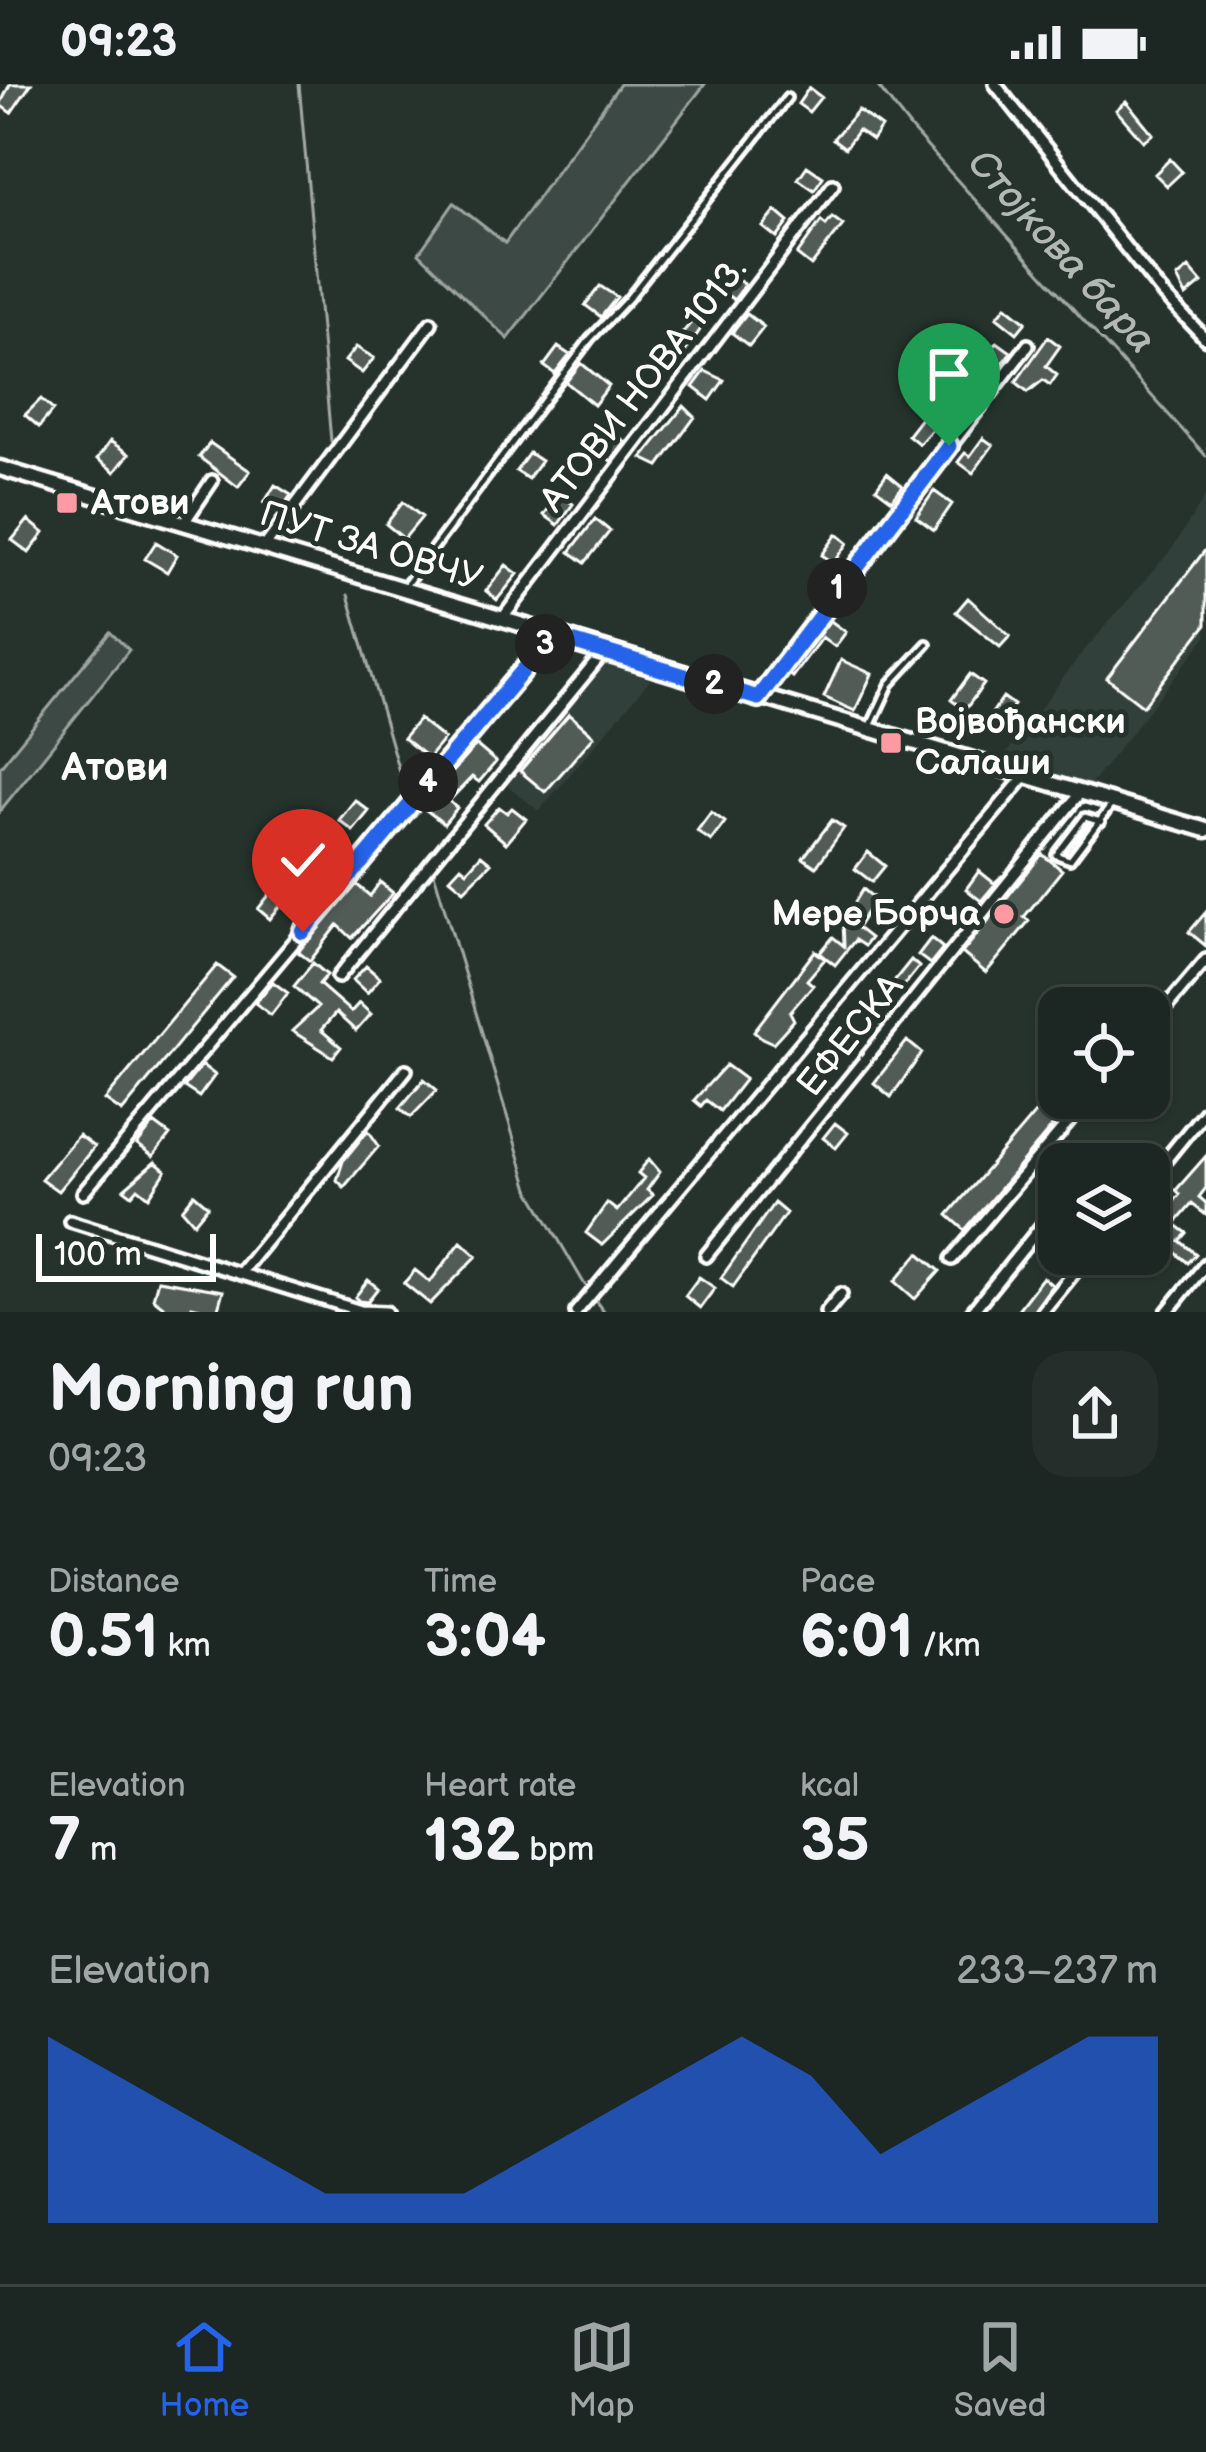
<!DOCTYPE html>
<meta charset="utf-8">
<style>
:root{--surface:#1c2622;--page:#252e2a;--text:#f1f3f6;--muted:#a0a5a5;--line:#3a4340;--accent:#2563eb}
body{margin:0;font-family:"Balsamiq Sans",sans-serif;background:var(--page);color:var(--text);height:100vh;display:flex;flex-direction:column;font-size:45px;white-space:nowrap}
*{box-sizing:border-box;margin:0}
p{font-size:39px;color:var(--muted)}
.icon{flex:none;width:66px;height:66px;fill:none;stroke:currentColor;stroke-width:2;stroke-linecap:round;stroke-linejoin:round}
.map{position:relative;height:1228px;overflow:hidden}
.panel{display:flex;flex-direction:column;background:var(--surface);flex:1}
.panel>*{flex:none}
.fabs{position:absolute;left:1038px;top:903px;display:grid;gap:24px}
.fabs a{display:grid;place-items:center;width:132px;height:132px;border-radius:24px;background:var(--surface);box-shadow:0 3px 9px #0004,0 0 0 3px var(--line);font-size:60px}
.scale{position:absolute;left:36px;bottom:30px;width:180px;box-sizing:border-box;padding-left:12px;border:6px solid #fff;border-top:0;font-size:33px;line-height:42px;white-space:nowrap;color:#fff;-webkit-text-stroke:9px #26332d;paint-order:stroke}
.pin{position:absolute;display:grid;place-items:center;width:102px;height:102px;color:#fff;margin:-123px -51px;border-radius:50% 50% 50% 0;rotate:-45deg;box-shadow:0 0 12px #0007}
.pin .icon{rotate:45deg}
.km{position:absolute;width:60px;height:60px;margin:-30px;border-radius:50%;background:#222;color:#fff;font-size:33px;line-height:60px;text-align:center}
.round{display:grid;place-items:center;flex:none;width:126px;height:126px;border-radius:36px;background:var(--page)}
.head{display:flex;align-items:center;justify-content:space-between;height:204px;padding:0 48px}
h1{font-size:66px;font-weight:700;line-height:90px}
.metrics{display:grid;grid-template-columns:repeat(3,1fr);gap:18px;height:204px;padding:12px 48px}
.metrics div{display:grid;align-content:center}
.metrics b{font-size:60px;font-weight:700}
.metrics small{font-size:33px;font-weight:400}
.metrics p{font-size:33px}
.chart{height:336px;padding:24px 48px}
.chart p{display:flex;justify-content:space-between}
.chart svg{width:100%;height:216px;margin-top:12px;fill:var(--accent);opacity:.7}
.status{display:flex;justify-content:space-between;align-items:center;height:84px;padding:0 60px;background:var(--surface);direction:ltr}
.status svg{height:33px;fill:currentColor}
.menu{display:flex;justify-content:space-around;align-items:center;height:168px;border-top:3px solid var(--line);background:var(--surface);font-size:33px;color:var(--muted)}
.menu a{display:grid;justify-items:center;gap:6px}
.menu .active{color:var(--accent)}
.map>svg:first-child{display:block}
</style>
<div class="status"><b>09:23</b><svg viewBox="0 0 49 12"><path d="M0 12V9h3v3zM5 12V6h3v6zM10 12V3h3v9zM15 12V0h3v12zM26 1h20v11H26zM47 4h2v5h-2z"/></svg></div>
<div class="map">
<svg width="1206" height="1228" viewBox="0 0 1206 1228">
<rect width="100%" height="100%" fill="#26332d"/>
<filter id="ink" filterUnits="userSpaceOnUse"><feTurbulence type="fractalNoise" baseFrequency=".00833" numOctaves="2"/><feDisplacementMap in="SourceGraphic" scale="24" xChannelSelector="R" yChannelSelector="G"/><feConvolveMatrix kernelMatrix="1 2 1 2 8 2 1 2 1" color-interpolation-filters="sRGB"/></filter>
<g filter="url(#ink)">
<path fill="#333f3a" d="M1206,411V553L1088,704L1003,674L1078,574L1172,465Z
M591,573L650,596L539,727L503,698Z"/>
<path fill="#3e4944" stroke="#9ea4a2" stroke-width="3" d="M620,0H705L508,255L419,169L454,119L505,159Z
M110,548L129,566L0,727V683Z"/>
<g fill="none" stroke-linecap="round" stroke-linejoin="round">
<path stroke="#a4a9a7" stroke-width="3" d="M299,0L331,357
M876,0L912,46L1206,372
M348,511L405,708
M434,789L529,1105L585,1201
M594,1215L604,1228"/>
</g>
<path fill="#515c57" stroke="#fff" stroke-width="3" d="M10,0H31L11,29L0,21Z
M809,4L821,13L809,28L798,20Z
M1126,17L1153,50L1143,57L1116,26Z
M858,26L881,43L872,56L858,46L845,64L833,55Z
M1170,75L1182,88L1167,102L1155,90Z
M807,82L823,93L814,106L798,95Z
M776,127L789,138L777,154L763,143Z
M832,133L843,141L811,182L797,171L821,137L826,141Z
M1189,184L1202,199L1186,212L1177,194Z
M729,189L745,201L734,216L718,204Z
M600,202L617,213L601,233L585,221Z
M1006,222L1026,238L1017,249L997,233Z
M747,230L764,243L749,262L732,249Z
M693,236L702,243L671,289L658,279Z
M1048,253L1060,262L1046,282L1057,291L1050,301L1043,296L1028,308L1016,298Z
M997,258L1011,268L1000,282L987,272Z
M356,263L374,274L362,289L345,277Z
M558,263L570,271L555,290L544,282Z
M974,272L989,283L980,295L965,283Z
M581,279L609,302L594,321L566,298Z
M705,287L724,296L710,316L693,303Z
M952,301L972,316L962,329L942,314Z
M41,315L53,326L39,343L25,331Z
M684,322L695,333L659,382L642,374Z
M925,329L938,339L919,360L908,351Z
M609,346L626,358L611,377L596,366Z
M983,354L993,361L973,389L958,378L965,369L970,372Z
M110,357L129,370L115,388L97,375Z
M210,359L250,387L238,403L199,373Z
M529,369L541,377L528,395L516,387Z
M887,389L903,402L892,416L876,404Z
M275,401L291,411L279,428L264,419Z
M934,407L952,420L934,446L916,433Z
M559,410L573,420L558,441L544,431Z
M403,418L422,433L404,455L386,440Z
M595,435L610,447L585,479L570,468Z
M28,436L44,449L29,469L12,456Z
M837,450L848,459L834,479L822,471Z
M156,458L177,471L167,488L145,475Z
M1206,465V541L1143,622L1107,594Z
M506,481L518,490L497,516L486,507Z
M968,514L1010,552L1000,563L956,528Z
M828,535L846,548L835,563L822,553L792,593L787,589Z
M841,576L872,590L855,627L824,613Z
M970,590L984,600L965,626L951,616Z
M1003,613L1014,621L1001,639L990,632Z
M569,630L594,652L545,708L520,687Z
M419,635L444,655L428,674L403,654Z
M476,661L496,678L479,698L472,693L449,717L457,724L444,740L421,722Z
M355,716L369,727L353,747L339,736Z
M499,723L507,729L512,724L526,735L506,759L484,740Z
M711,728L725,738L711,757L697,747Z
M832,736L844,744L816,783L803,774Z
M868,768L885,782L872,798L855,785Z
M310,770L327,784L312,804L294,791Z
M1042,770L1062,786L1024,833L1029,837L986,889L962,869Z
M481,771L491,779L464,806L450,794L461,782L467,787Z
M979,787L994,799L1003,791L981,817L966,805Z
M380,798L393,809L352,854L338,841L310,877L298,868L355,799L370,812Z
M277,801L289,811L270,835L258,825Z
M863,805L875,815L857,844L870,854L864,862L855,856L835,881L820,869L833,853L844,862L843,837Z
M1206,828V862L1189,848Z
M931,854L943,864L930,880L918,871Z
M815,867L825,875L807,896L813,901L790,928L794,936L773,959L762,954L754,947Z
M911,876L919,883L902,904L894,897Z
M313,879L327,891L319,900L351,928L359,919L371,930L356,947L336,929L321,946L341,963L333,973L292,947L318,923L294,902Z
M217,881L233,893L122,1028L105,1016Z
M366,882L380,894L367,909L353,896Z
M273,898L288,909L271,931L255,919Z
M907,957L922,969L891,1013L874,999Z
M202,981L215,991L199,1013L184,1003Z
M726,981L745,995L720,1027L706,1016L701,1022L694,1016Z
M424,995L437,1006L411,1033L400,1024Z
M1046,1016L1063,1030L965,1146L948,1131Z
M154,1039L170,1051L153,1073L137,1061Z
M835,1039L848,1049L836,1064L823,1054Z
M368,1046L379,1062L344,1103L337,1096L343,1077Z
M78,1051L94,1063L58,1107L41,1095Z
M1206,1072V1104L1199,1113L1206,1119V1131L1192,1120L1175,1140L1163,1131L1180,1110L1176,1106Z
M649,1075L660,1088L647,1106L653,1111L602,1161L586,1149L607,1119L617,1127L644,1094L638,1089Z
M155,1078L166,1087L149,1113L138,1104L132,1111L124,1105Z
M194,1110L208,1122L194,1139L182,1125Z
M774,1119L786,1129L733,1203L721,1194Z
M1176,1141L1187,1149L1180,1157L1196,1170L1188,1179L1163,1158Z
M461,1158L477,1172L430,1220L404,1199L415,1186L430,1198Z
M919,1169L940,1187L915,1215L895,1197Z
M699,1193L715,1204L700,1224L685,1212Z
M1043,1193L1052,1201L1033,1228H1016Z
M158,1196L223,1207L217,1228L192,1222L191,1228H171L153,1214Z
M368,1196L378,1204L367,1218L359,1217L355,1213Z"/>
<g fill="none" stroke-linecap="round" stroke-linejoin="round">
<defs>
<path id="service" d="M406,501L590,255L628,215L787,14
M871,641L890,600L927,560
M1101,738L1085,733L1056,771L1070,776L1113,719"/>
<path id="minor" d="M995,0L1162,209L1206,255
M185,437L212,397
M265,462L431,239
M502,535L833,101
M757,613L1028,261
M338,893L604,568
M1149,943L1206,876
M1149,1096L1206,1026
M83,1109L552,552
M70,1137L361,1227L386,1228
M706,1172L1080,709
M952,1175L1089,1014
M240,1189L406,986
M576,1228L1025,692
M826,1228L841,1210
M972,1228L1047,1135
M1042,1228L1089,1170
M1167,1228L1206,1180"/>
<path id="tertiary" d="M0,384L1206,746"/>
</defs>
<use href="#service" stroke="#fff" stroke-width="14"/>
<use href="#minor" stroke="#fff" stroke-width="18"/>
<use href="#tertiary" stroke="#fff" stroke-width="21"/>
<use href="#service" stroke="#26332d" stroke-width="4.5"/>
<use href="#minor" stroke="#26332d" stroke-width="9"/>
<use href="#tertiary" stroke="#26332d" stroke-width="12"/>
</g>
</g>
<g fill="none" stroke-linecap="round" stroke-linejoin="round" filter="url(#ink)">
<defs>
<path id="route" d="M303,848L552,552L758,614L949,362"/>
</defs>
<use href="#route" stroke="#fff" stroke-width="24"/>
<use href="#route" stroke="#2563eb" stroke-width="15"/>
</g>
<g fill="#ff9aa2" stroke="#26332d" stroke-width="4.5">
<rect x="55" y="407" width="24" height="24" rx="6"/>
<rect x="879" y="647" width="24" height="24" rx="6"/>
<circle cx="1004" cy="830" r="12"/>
</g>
<g text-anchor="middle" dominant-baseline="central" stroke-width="10" stroke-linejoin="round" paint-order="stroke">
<g font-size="36" fill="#fff" stroke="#26332d">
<text transform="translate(644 301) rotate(-52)">АТОВИ НОВА 1013.</text>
<text transform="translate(371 463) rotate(17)">ПУТ ЗА ОВЧУ</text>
<text transform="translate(851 952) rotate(-51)">ЕФЕСКА</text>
</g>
<g font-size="36" font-weight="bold" fill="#fff" stroke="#26332d" text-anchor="start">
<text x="91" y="419">Атови</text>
<text x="915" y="638">Војвођански<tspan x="915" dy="41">Салаши</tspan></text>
<text x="980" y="830" text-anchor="end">Мере Борча</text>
</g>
<g font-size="39" font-style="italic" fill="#b3b8b6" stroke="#26332d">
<text transform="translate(1061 168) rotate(48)">Стојкова бара</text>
</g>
<g font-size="39" font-weight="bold" fill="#fff" stroke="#26332d">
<text x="115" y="684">Атови</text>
</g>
</g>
</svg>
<div class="fabs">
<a><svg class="icon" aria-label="locate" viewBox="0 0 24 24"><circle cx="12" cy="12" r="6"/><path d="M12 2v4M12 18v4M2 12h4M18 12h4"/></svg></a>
<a><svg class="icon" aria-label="layers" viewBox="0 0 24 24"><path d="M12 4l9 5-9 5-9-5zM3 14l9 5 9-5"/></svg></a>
</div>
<div class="scale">100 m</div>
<div class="pin" style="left:949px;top:362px;background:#1e9e55"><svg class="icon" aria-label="arrive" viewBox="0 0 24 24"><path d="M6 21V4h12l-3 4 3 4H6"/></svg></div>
<div class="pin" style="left:303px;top:848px;background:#d93025"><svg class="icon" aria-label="check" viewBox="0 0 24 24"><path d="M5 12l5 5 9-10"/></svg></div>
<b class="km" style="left:837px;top:504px">1</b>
<b class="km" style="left:714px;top:600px">2</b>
<b class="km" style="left:545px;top:560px">3</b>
<b class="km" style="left:428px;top:698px">4</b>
</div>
<section class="panel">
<div class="head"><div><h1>Morning run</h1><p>09:23</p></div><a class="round"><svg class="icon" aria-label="share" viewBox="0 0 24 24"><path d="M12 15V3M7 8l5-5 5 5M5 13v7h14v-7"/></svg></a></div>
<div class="metrics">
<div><p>Distance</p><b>0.51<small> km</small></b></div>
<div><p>Time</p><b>3:04</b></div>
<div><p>Pace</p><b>6:01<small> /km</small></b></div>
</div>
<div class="metrics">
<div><p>Elevation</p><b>7<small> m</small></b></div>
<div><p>Heart rate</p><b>132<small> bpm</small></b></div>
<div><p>kcal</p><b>35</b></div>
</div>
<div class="chart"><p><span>Elevation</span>233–237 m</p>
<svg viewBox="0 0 160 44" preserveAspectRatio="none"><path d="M0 44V6L10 14L20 22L30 30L40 38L50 38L60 38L70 30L80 22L90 14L100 6L110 14L120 30L130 22L140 14L150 6L160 6V44z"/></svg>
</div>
</section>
<nav class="menu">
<a class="active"><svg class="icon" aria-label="home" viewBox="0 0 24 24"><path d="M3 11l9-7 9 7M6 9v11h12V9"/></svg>Home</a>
<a><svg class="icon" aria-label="map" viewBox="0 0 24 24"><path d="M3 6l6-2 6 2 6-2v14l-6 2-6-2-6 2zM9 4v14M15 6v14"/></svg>Map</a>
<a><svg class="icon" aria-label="saved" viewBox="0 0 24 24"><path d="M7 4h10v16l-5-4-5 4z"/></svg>Saved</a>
</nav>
